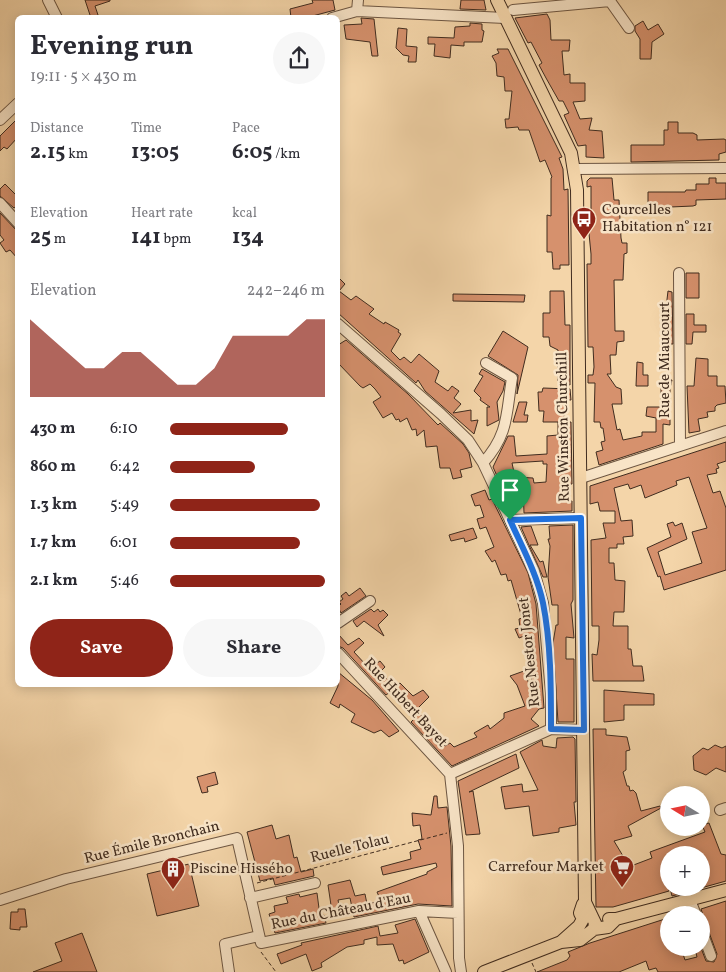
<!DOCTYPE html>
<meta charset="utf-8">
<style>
:root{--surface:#fff;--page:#f7f7f7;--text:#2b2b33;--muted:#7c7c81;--accent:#8f2418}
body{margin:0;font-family:Vollkorn,serif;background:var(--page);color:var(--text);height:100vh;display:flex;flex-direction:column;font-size:19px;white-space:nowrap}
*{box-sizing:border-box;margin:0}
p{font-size:16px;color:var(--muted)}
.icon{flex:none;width:28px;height:28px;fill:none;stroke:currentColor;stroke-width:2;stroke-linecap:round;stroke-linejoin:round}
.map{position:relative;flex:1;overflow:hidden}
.sheet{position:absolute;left:15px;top:15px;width:325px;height:672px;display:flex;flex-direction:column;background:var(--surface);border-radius:8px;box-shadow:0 2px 12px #0003}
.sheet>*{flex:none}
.needle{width:32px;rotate:280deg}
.fabs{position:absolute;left:660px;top:786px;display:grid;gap:10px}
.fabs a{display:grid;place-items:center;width:50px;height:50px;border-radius:50%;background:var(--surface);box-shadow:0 2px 12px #0003;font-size:25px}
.pin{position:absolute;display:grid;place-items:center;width:42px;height:42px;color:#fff;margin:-51px -21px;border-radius:50% 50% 50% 0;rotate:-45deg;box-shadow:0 0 5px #0007}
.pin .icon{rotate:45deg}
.round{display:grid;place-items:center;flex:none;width:52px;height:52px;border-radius:26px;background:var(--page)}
.headline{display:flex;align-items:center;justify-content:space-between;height:85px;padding:0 15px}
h1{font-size:28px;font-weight:700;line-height:38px}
.stats{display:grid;grid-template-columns:repeat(3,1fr);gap:8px;height:85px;padding:5px 15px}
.stats div{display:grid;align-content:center}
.stats b{font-size:21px;font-weight:700}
.stats small{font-size:14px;font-weight:400}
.stats p{font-size:14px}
.chart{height:140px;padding:10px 15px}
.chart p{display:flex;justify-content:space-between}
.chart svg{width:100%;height:90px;margin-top:5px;fill:var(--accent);opacity:.7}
.cta{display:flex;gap:10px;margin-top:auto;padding:10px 15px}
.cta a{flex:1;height:58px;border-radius:30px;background:var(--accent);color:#fff;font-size:20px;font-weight:700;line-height:58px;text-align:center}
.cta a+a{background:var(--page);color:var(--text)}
ul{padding:0 15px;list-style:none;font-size:16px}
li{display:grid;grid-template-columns:80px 60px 1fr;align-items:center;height:38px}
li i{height:12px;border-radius:6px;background:var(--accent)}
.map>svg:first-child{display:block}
</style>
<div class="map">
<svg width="726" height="972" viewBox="0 0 726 972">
<rect width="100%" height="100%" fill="#f4d5a9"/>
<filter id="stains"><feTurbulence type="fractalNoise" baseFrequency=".004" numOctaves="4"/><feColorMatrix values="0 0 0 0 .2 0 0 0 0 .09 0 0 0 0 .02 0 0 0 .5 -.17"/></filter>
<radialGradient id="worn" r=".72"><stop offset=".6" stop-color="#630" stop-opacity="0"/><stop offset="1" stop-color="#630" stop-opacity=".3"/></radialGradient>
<path fill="#d6916d" stroke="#402c1f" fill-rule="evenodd" d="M85,0H110V1L95,6L99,18H91Z
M312,0H333L335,10L305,18H291L290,9L313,3Z
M461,0H484L486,10L460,9Z
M547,14L550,20L551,40H570L569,51H562L564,75L570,74V83H585V101L573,102L580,119L592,118L589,130L602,131L604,158L586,157V145L578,146L564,115L569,113L563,101H559L546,78L539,65L542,63L531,42L528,43L515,18Z
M361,18L374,19L378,56H372L370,42L346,39L344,25L362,24Z
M643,21L648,30L658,24L664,34L652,42L651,59H640V39L635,31V26Z
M470,23L482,24V30L484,31L482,42H464V46L451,45L450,58L434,56L435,44H428V37L454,38L455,27L470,26Z
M398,28L407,29L406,46L417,47L416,62H408L409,56L403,55L396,48Z
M497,49H508L562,157L559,158L563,169L564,190L568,189L569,265H560V269H553L552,252H547V215L551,216V178L552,177L545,160L540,162L529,130H519L518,127L506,128L505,119H509L512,91H505L504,77L497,76L496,63L492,56L499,53Z
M18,118V137L7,149L4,147L0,151V136Z
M668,122H678V133H693L697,135V140L724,139L726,140V152L719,154V160L631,162V145H664V130H668Z
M590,178H612L614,200H619L621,238L622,243H627V253L624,254L623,280H614L615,331H624V341L617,342L616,355H610L611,374H607L616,387L621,389L622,404H612L617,430L620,429L623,440L642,436V432H656V418L646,416L647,407H661V380H672L670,388V425L663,424V444L599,465L596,452L603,450L601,442L605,441L603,428H601L600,422H594L595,383H588V375H593L594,367L593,347H588L587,264H591V254L587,213H591V186L587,187V181Z
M709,178H716V183H726V199L696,200V205L693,206L648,208V192H685L686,190H696V184H709Z
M5,184L18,197V205L14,208L0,196V189Z
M0,213L18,232V259L10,250L6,252L0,243L4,240L0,235Z
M686,273H699V298H686Z
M338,277L345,284L339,291L351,300L356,296L374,309L369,314L384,324L385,322L399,330L398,332L401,334L391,351L400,360L404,357L411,363L419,354L439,371L435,382L448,391L452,386L459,391L454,398L461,404L453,413L471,410V421L478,420L474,434L425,391L418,380L416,383L338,313Z
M550,291H564L565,325H570V385L558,381V350L550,346L549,337H543V313H550Z
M668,291L672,292L673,344H670V362H663L662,308H666Z
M453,294L525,295L524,302L453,301Z
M686,314H694V325H706V332H693L692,344H686Z
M503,331L528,347L517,394L518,375L488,356Z
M346,340L408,394L438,425L440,423L463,444L469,453L472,467L460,470L462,477L453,479L450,468H440L437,446L426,447L424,430L417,436L416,429L412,430L407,418L400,422L399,419L396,420L392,413L383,418L373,402L381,397L375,389L370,384L363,388L360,386L338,363V345Z
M696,358L708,359V376H717V386H725L726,403L717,405L715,407V411L707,412L708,417L698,419L700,431L689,433L687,386H694Z
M637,362L643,363V375H648V386H636Z
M482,369L505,382L503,391L497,402L499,420L487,426V407H490L480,400L481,398L474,391L483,376L479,374Z
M543,388L570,389L571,400H566L563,422H571L572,484H567L566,502L572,501V511L524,513L523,485L512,486L511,482L501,485L493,467L508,436H514L516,456L547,454V436L558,435V422H543L544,411H539L538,392H542ZM543,461V464H547L546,482L534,483L533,478L515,477L512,463Z
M519,402H527L524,415H528L527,422H513Z
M726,442V461L717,464L719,468L716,469L717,473L707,475L713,493L720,491L726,508V570L664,590L660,576L658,577L647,548L671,537L667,524L673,522L675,526L682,523L687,539L658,552L665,575L702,563L692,532L707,528L689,477L676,481L677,485L645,498L641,485L630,489L628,484L614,488L621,521L632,520L633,536L623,537L624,544H617V548H609V563H614L615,580L625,581L624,612H614L613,626H628V649H631L633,666H642L644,681H593L592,654L597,655L599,640V626H592L591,540L606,538L603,523H615V511H600L598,502L590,504V486Z
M485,490L489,500L492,499L528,573L536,604L544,708L539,709L531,719L539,726L452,766L411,722L414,719L398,700L390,692L386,695L343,648L338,646V634L348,645L359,638L364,643L354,652L366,665L370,662L373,666L380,661L385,667L380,672L390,682L392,680L397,685L400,683L413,696L423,690L429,697L416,710L430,725L427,728L445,746L450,743L454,747L477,737L474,733L488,725L490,729L504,718V713L525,706L517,685L510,676L524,671L531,689L533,688L530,667L533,666L532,653H528L526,639L524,636L519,638L515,629L520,628L519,619L522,618L511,580L508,581L506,574L501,575L495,560L492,562L485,551L494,547L486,527L480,529L477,519L484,517L480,505L475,506L471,495Z
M573,525V600L571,604L574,638L566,637V659H574V722H558L553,643L556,625H558V605H552L548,577L550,546L548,539H550L549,526Z
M531,526L538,545H530L540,562L543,561L547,577H543L521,527Z
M473,528L477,538L465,542L464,538L451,541L449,535Z
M360,588L366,596L341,613L338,607L341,604L339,602L343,599L341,596L346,592L349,596Z
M371,609L374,612L378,609L380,612L383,610L388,615L378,625L384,636L364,621L357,627L353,621Z
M338,672L372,700L399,731L389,737L381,730L374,733L351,722L355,714L340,704L339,708L330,703L338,686Z
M604,690L654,694V705H624V720L604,722Z
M593,729H606V735L627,737L630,750L626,751V770L623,772L627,786H629L630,791L633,790L636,793L641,811L660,806L661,808L628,826L632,836L614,841L623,856V866H631L652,858L650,852L705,832L702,825L709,823L721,854L726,855V881L701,888V855H669V891L613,907H596Z
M573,737L575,739L576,802H574L576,825L559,828V832L533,836L529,806L505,809L501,787L522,784L523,792L538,790L520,752L542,740L543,746L556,748L557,738Z
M715,745L722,748L726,746V772L716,768L706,775L694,770L693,756L703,748L708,750Z
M516,754L519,768L469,792L473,791L480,834L466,835L458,781Z
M215,772L218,784L207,787L208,792L202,793L197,777Z
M434,796H437L438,808L447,807L451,846L452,906L418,904L354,917L350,898L338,900L340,910L332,912L328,885L350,880L355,896L365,894L367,904L381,901L377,892L427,874V872L437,867L436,863L383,875L381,867L411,859L410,852L421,849L418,840L422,839L420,825L413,826L412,813L431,815Z
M272,825L276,839L289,835L294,858L297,857L301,872L313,869L314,876L275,885L273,878L260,881L247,832Z
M189,864L199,906L157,916L147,874Z
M670,888H697V889L672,896Z
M317,893L320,916L324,915L326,923L275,933L269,914L275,912L274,906L288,903L286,897L299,894L300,897Z
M726,901V972H658L656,968L649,970L646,961L619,972H537L567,960L570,956L568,952L590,943L668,918L669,948H681L685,960L697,957L695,949L701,948L706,961L714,962L717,954L707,927L701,922L703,915L701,909Z
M18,909H25L27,927H20V930L10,929L11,912H18Z
M415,919L429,952L404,964L403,960L399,961L393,944L377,945V937L364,940V944L347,947L321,963L322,967L312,971L306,954L281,964L277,954L302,945L301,943L378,926L380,936L398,933L395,925Z
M82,933L97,972H33L62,961L55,943Z"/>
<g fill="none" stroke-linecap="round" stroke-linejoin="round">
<defs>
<path id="minor" d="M48,0L57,18
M513,10L610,1L629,28
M357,11L358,0
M332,18L357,11L505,18
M0,120L18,103
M575,169L726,168
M0,203L18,223
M679,273L680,446
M338,324L441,414L468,440L483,463L534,571L543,603L551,693V729
M483,463C509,434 506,414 512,378L486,363
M581,478L726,431
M510,520L581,518
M338,623L370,601
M338,653L450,774
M450,774L458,846L459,958L461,972
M450,774L551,729L584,730
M720,810L726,808
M250,898L315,883
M0,900L66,879L237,838L261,943L419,911L458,913
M690,900L696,915
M419,911L446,972
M701,929L711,956
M229,972L225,944L259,936"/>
<path id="major" d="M497,0L571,153L577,190L585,902L595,923L594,929
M609,919H616L726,890
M561,942L579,926L583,919L580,913L583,904
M484,972L561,942L580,940L594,929L608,927L616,919"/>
</defs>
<use href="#minor" stroke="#6d5642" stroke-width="12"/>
<use href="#major" stroke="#402c1f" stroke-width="14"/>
<path stroke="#402c1f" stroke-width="1" stroke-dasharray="4 2.5" stroke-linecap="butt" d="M257,883L447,833
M261,952L276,972
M532,963L536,972"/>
<use href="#minor" stroke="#f8e4c7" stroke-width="10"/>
<use href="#major" stroke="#f4d5a9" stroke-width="12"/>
</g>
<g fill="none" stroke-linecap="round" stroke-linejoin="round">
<defs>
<path id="route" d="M581,518L584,730L551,729C551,688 551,643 543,603C537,574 522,547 510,520Z"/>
</defs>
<use href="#route" stroke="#fff" stroke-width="10"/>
<use href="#route" stroke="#1a73e8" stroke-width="6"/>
</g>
<defs>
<symbol id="bus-pin" viewBox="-11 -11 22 30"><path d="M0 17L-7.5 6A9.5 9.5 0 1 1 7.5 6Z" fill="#8f2418" stroke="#f8e4c7"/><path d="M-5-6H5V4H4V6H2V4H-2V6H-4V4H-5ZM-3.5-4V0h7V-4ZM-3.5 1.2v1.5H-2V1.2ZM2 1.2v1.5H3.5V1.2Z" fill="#fff"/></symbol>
<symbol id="supermarket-pin" viewBox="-11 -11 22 30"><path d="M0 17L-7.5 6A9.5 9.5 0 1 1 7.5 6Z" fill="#8f2418" stroke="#f8e4c7"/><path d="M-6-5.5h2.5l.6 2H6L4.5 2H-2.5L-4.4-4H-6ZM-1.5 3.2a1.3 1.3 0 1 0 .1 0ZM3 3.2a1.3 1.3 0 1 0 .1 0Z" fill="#fff"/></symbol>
<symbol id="building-pin" viewBox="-11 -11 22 30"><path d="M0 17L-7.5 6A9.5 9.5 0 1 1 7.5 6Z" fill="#8f2418" stroke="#f8e4c7"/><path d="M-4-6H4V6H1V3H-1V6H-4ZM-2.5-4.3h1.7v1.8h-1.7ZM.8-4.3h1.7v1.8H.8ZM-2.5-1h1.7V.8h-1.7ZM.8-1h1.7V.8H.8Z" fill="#fff"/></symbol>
</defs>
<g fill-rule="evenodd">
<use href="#bus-pin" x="570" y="205" width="28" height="38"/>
<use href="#supermarket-pin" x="608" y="853" width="28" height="38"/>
<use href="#building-pin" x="159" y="855" width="28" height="38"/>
</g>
<g text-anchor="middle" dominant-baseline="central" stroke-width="5" stroke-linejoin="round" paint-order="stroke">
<g font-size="15" fill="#402c1f" stroke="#f8e4c7" text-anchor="start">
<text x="602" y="210">Courcelles<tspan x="602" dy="17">Habitation n° 121</tspan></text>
<text x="604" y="867" text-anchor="end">Carrefour Market</text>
<text x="190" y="869">Piscine Hissého</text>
</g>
<g font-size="15" fill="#402c1f" stroke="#f8e4c7">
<text transform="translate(665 360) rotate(-90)">Rue de Miaucourt</text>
<text transform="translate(564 427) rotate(-91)">Rue Winston Churchill</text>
<text transform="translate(530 652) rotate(-96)">Rue Nestor Jonet</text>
<text transform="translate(405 703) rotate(47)">Rue Hubert Bayet</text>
<text transform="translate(152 843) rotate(-14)">Rue Émile Bronchain</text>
<text transform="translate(350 849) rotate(-14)">Ruelle Tolau</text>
<text transform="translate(341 912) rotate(-11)">Rue du Château d'Eau</text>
</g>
</g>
<rect width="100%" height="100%" filter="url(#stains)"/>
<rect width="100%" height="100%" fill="url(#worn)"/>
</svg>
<div class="fabs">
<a><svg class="needle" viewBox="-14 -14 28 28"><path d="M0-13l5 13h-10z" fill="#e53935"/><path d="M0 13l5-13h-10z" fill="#7c7c81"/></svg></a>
<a>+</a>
<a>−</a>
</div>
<div class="pin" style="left:510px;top:520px;background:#1e9e55"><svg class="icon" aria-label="arrive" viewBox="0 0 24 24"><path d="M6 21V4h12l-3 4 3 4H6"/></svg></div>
<section class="sheet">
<div class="headline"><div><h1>Evening run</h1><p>19:11 · 5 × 430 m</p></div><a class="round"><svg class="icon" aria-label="share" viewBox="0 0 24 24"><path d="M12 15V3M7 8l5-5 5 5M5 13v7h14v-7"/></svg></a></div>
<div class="stats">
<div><p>Distance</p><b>2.15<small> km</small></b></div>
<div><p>Time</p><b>13:05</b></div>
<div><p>Pace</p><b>6:05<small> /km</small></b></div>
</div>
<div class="stats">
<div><p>Elevation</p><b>25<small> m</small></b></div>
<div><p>Heart rate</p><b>141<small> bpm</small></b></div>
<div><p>kcal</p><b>134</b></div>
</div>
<div class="chart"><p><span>Elevation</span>242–246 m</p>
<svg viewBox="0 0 160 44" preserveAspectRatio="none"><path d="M0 44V6L10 14L20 22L30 30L40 30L50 22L60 22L70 30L80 38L90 38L100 30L110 14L120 14L130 14L140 14L150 6L160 6V44z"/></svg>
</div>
<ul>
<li><b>430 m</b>6:10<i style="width:76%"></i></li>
<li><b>860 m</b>6:42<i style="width:55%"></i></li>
<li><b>1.3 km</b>5:49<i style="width:97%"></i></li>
<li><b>1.7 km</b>6:01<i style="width:84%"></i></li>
<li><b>2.1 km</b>5:46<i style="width:100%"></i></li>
</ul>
<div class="cta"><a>Save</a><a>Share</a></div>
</section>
</div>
